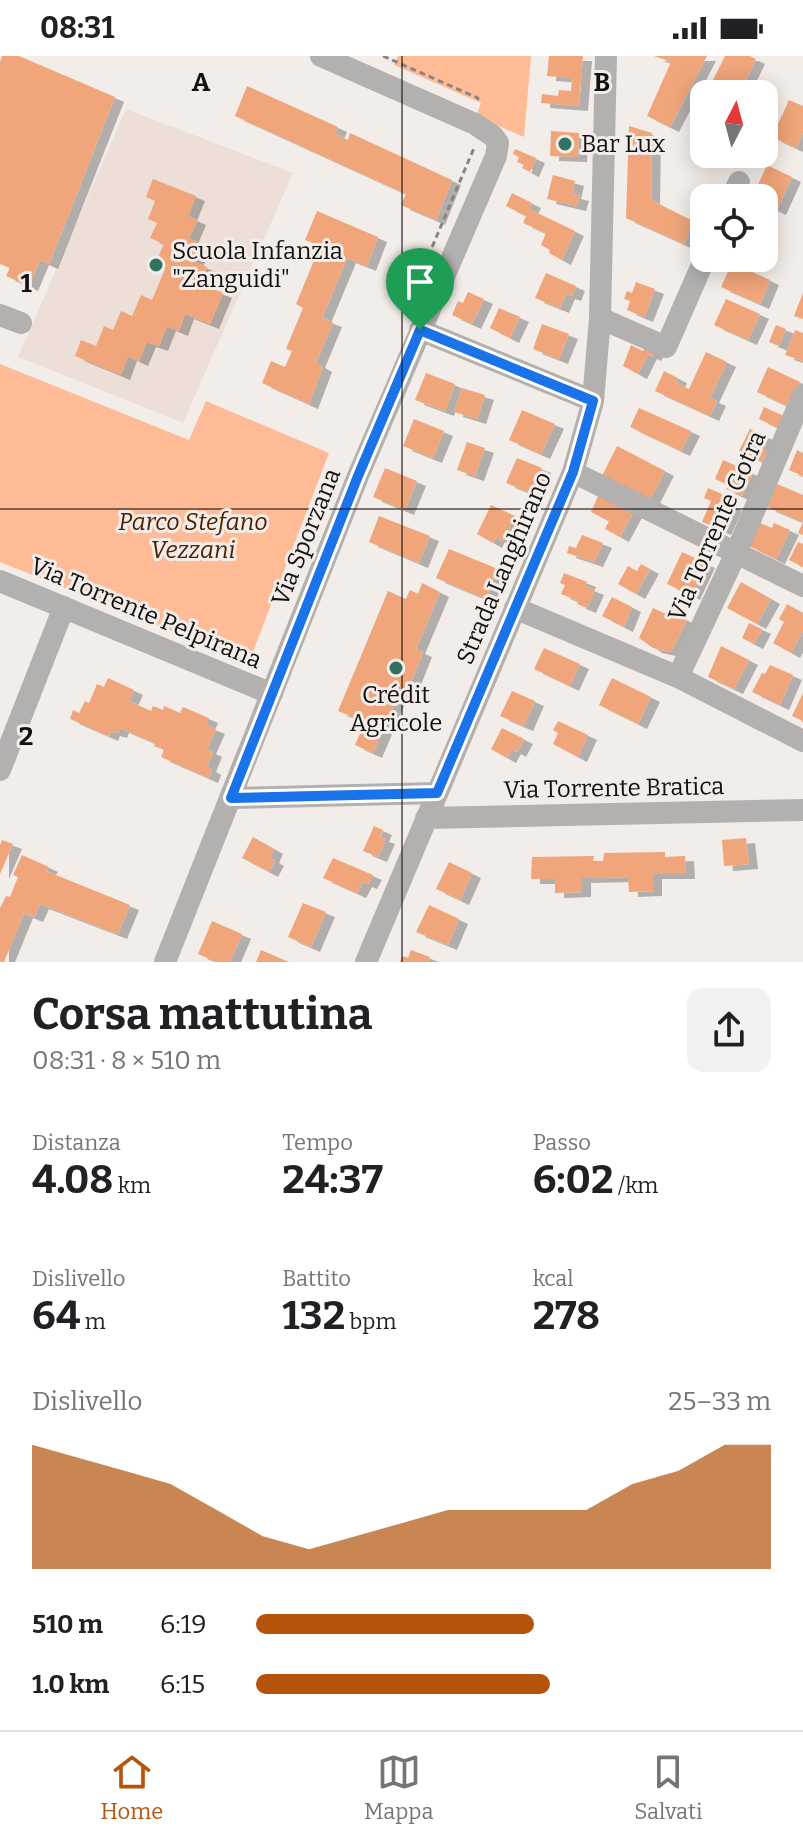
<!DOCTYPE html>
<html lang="it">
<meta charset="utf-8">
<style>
:root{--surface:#fff;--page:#f2f2f2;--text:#202124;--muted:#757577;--line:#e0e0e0;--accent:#b45309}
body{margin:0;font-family:Bitter,serif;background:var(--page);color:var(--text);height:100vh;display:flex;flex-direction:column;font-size:30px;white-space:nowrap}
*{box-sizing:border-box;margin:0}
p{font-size:26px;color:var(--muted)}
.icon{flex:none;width:44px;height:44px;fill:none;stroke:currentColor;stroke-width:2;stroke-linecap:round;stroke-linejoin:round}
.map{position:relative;height:906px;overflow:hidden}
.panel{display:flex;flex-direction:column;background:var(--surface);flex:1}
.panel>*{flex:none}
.needle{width:52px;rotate:6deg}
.fabs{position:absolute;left:690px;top:24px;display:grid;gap:16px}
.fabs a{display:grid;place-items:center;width:88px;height:88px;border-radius:16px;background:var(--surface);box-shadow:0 4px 20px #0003;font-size:40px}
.pin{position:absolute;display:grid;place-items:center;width:68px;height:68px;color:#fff;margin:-82px -34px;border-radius:50% 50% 50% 0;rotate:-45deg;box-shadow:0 0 8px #0007}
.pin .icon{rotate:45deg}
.round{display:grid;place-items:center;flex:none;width:84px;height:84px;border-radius:16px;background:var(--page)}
.head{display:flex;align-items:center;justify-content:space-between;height:136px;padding:0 32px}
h1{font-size:44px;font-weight:700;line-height:60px}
.metrics{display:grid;grid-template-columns:repeat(3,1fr);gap:12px;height:136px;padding:8px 32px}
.metrics div{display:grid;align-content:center}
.metrics b{font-size:40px;font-weight:700}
.metrics small{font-size:22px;font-weight:400}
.metrics p{font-size:22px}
.chart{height:224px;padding:16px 32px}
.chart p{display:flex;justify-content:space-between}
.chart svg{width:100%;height:144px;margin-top:8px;fill:var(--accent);opacity:.7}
ul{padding:0 32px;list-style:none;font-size:26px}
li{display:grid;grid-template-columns:128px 96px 1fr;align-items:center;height:60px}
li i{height:20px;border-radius:10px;background:var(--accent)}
.status{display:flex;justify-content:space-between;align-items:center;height:56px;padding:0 40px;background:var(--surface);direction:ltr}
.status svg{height:22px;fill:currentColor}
.dock{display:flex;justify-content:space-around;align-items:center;height:112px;border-top:2px solid var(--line);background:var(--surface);font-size:22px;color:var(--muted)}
.dock a{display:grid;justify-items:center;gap:4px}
.dock .on{color:var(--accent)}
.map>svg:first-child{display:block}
</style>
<div class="status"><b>08:31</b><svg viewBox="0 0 49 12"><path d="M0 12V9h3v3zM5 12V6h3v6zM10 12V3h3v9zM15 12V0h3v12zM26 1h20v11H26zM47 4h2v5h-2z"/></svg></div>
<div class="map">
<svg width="803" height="906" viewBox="0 0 803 906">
<defs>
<filter id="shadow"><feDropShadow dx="9" dy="5" stdDeviation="0" flood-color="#0004"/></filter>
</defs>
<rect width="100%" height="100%" fill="#f3ede9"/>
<path fill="#eddfd8" d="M126,53L293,117L183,367L18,301Z"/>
<path fill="#febb96" d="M398,0H531L524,81L476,60L481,47L394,9Z
M0,308L189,384L206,345L329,397L249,606L0,506Z"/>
<path fill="#f0a57a" filter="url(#shadow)" d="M2,0H19L115,41L49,208L40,204L29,230L6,220L10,212L0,208V6Z
M549,0H583L579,50L541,47L542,38L558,40L559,34L571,35L572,22L547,20Z
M654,0H707L670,71L647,60L671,6Z
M725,0H750L756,3L739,38H706Z
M247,30L338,71L335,78L348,84L350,77L452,124L436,164L401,149L406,138L235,60Z
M704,42V71L693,66Z
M789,44L803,50V76L796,92L772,81Z
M629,70L652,77L651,144L693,165L684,188L626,162Z
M551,75L579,77L578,101L550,100Z
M515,93L536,102L530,116L522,112L524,109L517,106L519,101L513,98Z
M767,109L792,121L777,154L764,148V142H752Z
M553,119L575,125L572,138L580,140L577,150L547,143Z
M153,123L196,140L188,160L197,164L189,183L202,188L194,206L207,211L200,228L223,237L210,268L185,258L179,275L167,270L159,290L147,286L139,305L128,300L121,319L75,300L81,284L96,290L104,270L113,274L121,255L132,260L141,239L152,244L165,213L155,208L164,188L150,182L157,167L148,163L155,145L146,141Z
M512,137L532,147L529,153L575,175L562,204L549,197L550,194L541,189L546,177L523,167L526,160L506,150Z
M317,155L378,181L367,210L347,202L322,262L333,266L316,307L323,311L309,348L262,327L271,305L285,311L292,295L286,293L303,252L296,248L320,190L305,184Z
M732,207L770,224L760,248L721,231Z
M546,217L576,230L572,240L566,238L560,252L535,242Z
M636,226L655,233L644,261L627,254L630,245L624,243L627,235L632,237Z
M468,236L484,243L472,268L452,259L458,245L463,247Z
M803,237V263L794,260Z
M726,243L760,258L748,284L714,269Z
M499,252L520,261L510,282L490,272Z
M542,268L569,278L559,303L533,293Z
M776,269L786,273L779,290L769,286Z
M795,274L803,277V305L785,299Z
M647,288L656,293L652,300L648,298L638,318L623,310L631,289L643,295Z
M706,296L727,306L710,342L717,345L710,360L655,335L664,315L678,322L676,327L689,333Z
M768,311L800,326L789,351L757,336Z
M426,317L455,328L445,355L415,344Z
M462,332L485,339L477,363L454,356Z
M764,351L786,361L780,373L759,363Z
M639,352L691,375L681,395L630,371Z
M522,354L555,368L541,398L509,384Z
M414,363L444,375L433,402L403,390Z
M750,373L766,380L761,392L767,395L762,406L739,395Z
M467,386L485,392L475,420L457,414Z
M617,390L665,415L650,444L602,420Z
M797,394L803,397V420L789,414Z
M517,402L542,412L531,437L506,427Z
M723,404L753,417L742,440L726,433L728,429L715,423Z
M385,412L417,425L405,454L373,441Z
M777,428L803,439V479L798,477L803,466L767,451Z
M708,432L722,438L720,442L733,450L722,474L702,466L711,445L704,442Z
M599,438L634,455L620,481L605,473L609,465L591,456Z
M491,449L515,460L503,485L496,481L493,487L477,478Z
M379,460L430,480L419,507L369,486Z
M760,467L772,472L774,467L790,474L776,503L749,490Z
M582,479L603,487L594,506L567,497L569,490L576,492Z
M798,486L803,488V511L789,504Z
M449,493L498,513L486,543L436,522Z
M682,496L706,507L691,539L667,528Z
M641,508L650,513L636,538L618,528L628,510L637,515Z
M564,517L587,526L585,530L595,534L587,552L577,548L578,545L561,538L565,529L560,527Z
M741,526L771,543L757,568L727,552Z
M422,527L440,536L416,593L423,596L406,639L399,636L373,697L355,689L365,666L338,655L388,535L406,543L410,534L418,538Z
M612,541L632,551L624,571L602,560Z
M787,548L803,557V575L791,597L773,587L784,566L779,563Z
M653,552L666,558L667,554L687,564L671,596L653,592L639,582Z
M749,567L762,573L754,588L742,582Z
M721,590L749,604L734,633L708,621Z
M544,592L580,608L570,630L534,613Z
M770,609L793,619L780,649L752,636L762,617L765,618Z
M108,622L134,634L129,645L151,655L153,650L163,654L164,650L180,657L183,651L209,662L206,669L216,673L207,693L213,696L207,711L212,714L209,722L161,701L164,694L154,690L155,687L120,672L118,677L111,675L109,680L70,663L73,654L79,657L85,645L89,647L97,628L104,631Z
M612,622L651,641L638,668L599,649Z
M512,635L535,645L524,670L500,660Z
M803,637V665L792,660Z
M558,665L588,679L578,701L553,688L558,677L553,674Z
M502,672L524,683L517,696L512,693L507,702L491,693Z
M374,770L383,774L380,781L386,783L378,801L363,795Z
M253,781L274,793L270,802L275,805L269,816L242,802Z
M746,782L749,808L724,810L722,784Z
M2,784L13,788L0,818V789Z
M665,796V801L685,800L686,818H653V835L629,836L628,821L582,822V836L555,837V823H531L532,801L594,800L593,805H603L604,797Z
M22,799L49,811L46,815L130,849L118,878L40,848L34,861L24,857L4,906H0V852L6,840L10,841L18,821L13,819Z
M333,802L373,819L368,828L363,826L357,837L323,822Z
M449,806L472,817L460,844L436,833Z
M303,847L326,856L311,891L288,881Z
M429,849L459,863L448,889L416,876Z
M212,865L242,878L230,906H217L198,898Z
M261,894L289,906H256Z
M411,894L430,901L428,906H400L402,900L408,902Z"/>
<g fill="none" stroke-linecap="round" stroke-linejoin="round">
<path stroke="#898582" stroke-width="3" stroke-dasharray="6 4" stroke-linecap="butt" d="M383,0L478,42L477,46
M434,198L430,196L474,92"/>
<path stroke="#b3b1af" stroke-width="22" d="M732,142L739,126
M0,259L21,267
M600,262L666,291L705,202
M420,274L593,345
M573,416L803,530
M0,525L272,638
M515,552L678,621L803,685
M678,621L737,495L803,339
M0,714L64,551
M231,742L437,737
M426,762L803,754
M165,906L358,420L496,100L498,87L493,80L475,68L321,0
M366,906L573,416L593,345L600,262L606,0"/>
</g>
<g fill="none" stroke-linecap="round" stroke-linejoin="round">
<defs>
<path id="route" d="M420,274L593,345L573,416L437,737L231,742L358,420Z"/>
</defs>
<use href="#route" stroke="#fff" stroke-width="16"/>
<use href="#route" stroke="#1a73e8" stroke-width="10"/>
</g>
<path fill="none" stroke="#131110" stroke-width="2" stroke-opacity="0.55" d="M402,0V906M0,453H803"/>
<g fill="#307160" stroke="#f3ede9" stroke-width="3">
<circle cx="565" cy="88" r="8"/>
<circle cx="156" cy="209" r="8"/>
<circle cx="396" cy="612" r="8"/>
</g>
<g text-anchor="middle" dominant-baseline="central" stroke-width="6" stroke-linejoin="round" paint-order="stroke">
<g font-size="24" fill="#131110" stroke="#f3ede9" text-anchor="start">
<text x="581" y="88">Bar Lux</text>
<text x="172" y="195">Scuola Infanzia<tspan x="172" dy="28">"Zanguidi"</tspan></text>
<text x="396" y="639" text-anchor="middle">Crédit<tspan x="396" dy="28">Agricole</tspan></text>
</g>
<g font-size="24" font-style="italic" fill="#4f2000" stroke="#f3ede9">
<text x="193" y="466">Parco Stefano<tspan x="193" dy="28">Vezzani</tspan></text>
</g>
<g font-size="24" fill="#131110" stroke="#f3ede9">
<text transform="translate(717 470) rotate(-66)">Via Torrente Gotra</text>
<text transform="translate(306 481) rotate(-68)">Via Sporzana</text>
<text transform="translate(504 512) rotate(-67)">Strada Langhirano</text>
<text transform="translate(146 557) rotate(23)">Via Torrente Pelpirana</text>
<text transform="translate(614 732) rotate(-1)">Via Torrente Bratica</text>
</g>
</g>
<g font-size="26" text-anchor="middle" font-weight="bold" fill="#131110" stroke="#f3ede9" stroke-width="6" stroke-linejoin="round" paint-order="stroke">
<text x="201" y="35">A</text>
<text x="602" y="35">B</text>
<text x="26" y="236">1</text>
<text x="26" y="689">2</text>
</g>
</svg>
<div class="fabs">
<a><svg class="needle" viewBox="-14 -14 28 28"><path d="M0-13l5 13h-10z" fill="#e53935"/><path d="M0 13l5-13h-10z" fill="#757577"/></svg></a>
<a><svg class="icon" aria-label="locate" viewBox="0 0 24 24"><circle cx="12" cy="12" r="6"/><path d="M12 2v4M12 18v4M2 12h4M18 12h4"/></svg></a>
</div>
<div class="pin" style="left:420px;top:274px;background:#1e9e55"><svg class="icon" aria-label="arrive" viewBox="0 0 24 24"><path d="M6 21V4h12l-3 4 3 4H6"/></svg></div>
</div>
<section class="panel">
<div class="head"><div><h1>Corsa mattutina</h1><p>08:31 · 8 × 510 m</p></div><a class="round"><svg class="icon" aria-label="share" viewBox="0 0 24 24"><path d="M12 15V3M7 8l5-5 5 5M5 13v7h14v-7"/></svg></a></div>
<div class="metrics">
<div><p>Distanza</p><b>4.08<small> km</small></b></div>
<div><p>Tempo</p><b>24:37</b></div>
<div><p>Passo</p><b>6:02<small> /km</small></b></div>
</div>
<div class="metrics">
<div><p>Dislivello</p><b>64<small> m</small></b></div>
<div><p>Battito</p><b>132<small> bpm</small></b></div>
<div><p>kcal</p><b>278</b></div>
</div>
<div class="chart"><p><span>Dislivello</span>25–33 m</p>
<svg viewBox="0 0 160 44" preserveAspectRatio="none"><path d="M0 44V6L10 10L20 14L30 18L40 26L50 34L60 38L70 34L80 30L90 26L100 26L110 26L120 26L130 18L140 14L150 6L160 6V44z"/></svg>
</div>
<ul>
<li><b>510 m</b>6:19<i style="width:54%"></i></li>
<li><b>1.0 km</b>6:15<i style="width:57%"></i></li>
</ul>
</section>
<nav class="dock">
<a class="on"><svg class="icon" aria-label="home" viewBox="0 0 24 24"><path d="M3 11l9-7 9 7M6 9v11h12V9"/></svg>Home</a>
<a><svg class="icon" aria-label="map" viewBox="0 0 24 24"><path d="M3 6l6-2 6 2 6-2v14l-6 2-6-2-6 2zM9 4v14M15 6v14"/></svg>Mappa</a>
<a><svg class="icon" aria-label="saved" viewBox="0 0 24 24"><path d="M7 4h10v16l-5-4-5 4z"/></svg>Salvati</a>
</nav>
